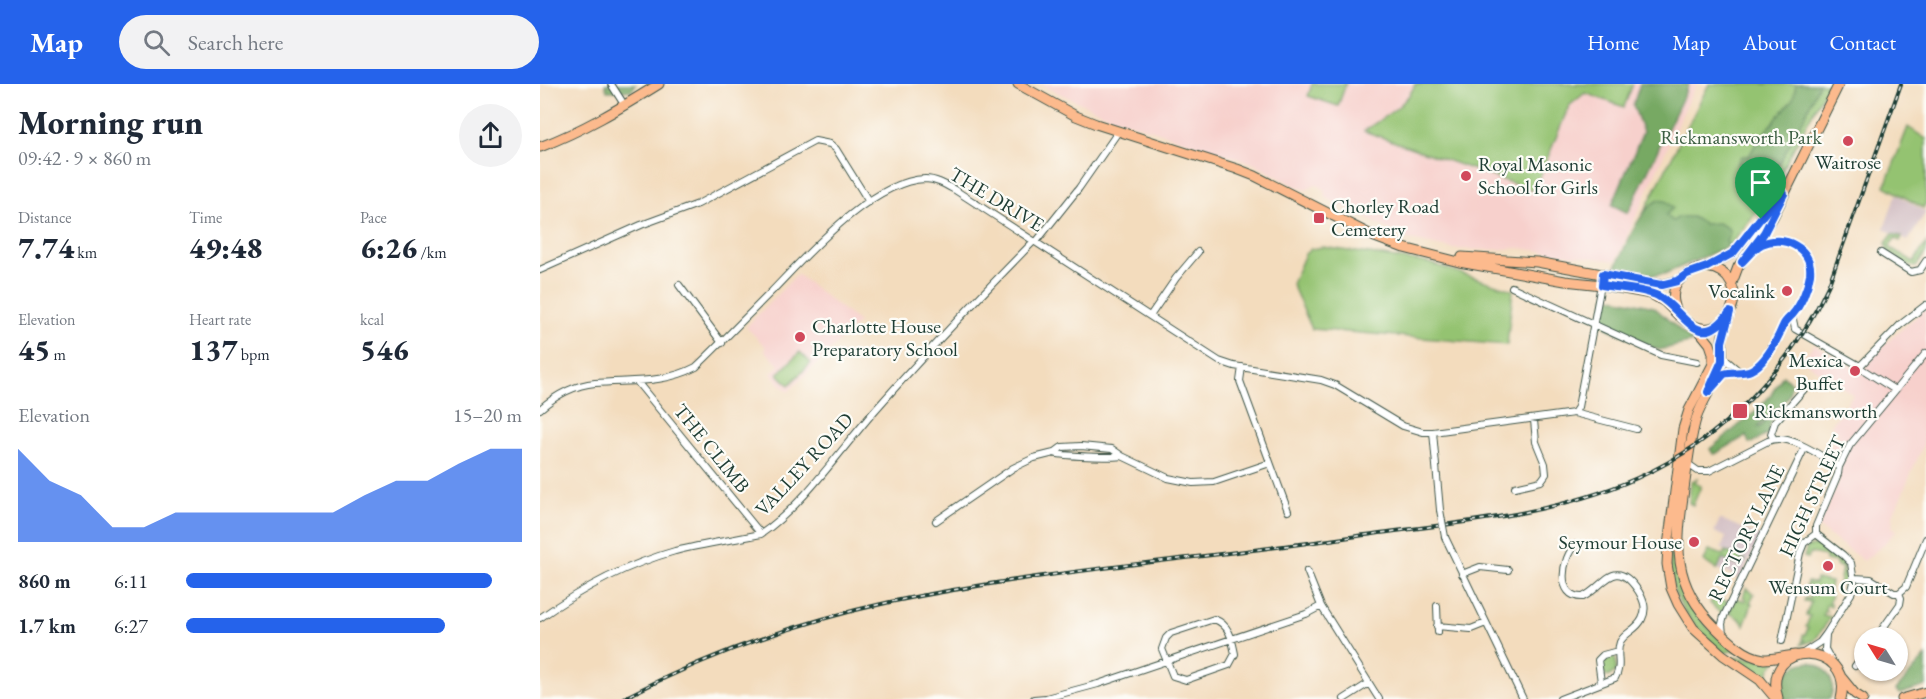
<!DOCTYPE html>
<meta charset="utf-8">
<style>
:root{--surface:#fff;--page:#f2f2f3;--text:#1f2937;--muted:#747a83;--accent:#2563eb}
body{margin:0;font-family:"EB Garamond",serif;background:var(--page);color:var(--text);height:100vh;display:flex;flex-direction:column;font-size:22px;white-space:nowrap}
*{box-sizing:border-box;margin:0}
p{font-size:20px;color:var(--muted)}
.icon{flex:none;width:33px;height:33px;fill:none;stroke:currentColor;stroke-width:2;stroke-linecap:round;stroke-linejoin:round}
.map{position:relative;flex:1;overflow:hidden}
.sheet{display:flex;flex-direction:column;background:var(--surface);width:540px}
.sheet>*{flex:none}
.needle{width:39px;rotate:307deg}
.buttons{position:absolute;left:1314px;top:543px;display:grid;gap:12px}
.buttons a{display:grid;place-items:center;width:54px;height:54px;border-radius:50%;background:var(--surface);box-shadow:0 2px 4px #0004;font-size:30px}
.pin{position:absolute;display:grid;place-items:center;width:51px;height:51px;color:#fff;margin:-62px -26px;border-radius:50% 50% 50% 0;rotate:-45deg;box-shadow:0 0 6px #0007}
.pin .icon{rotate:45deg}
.round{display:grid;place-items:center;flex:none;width:63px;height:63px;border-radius:32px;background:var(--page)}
.summary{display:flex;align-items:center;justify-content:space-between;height:102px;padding:0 18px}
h1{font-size:33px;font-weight:800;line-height:45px}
.stats{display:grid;grid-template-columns:repeat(3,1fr);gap:9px;height:102px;padding:6px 18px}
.stats div{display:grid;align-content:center}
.stats b{font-size:30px;font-weight:800}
.stats small{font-size:16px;font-weight:400}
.stats p{font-size:16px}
.chart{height:168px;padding:12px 18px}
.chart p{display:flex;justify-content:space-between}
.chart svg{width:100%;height:108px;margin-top:6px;fill:var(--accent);opacity:.7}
ul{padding:0 18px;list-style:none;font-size:20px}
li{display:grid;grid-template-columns:96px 72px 1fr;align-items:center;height:45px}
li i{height:15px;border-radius:8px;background:var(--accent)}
header{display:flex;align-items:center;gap:36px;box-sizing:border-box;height:84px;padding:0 30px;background:var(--accent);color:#fff}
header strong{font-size:28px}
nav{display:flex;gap:33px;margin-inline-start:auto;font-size:21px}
.search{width:420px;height:54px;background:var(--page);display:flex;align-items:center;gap:15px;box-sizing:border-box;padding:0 21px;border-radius:33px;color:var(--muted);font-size:22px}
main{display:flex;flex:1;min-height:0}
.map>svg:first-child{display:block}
</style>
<header>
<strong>Map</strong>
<div class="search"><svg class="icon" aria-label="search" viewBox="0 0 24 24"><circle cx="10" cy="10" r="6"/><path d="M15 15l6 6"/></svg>Search here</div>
<nav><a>Home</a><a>Map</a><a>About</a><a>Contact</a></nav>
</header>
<main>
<section class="sheet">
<div class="summary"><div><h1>Morning run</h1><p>09:42 · 9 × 860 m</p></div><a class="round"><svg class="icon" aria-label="share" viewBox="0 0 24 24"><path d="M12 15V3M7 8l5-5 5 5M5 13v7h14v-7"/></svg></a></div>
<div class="stats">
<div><p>Distance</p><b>7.74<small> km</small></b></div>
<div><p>Time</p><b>49:48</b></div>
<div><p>Pace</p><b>6:26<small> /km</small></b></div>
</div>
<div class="stats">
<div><p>Elevation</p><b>45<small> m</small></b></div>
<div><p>Heart rate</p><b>137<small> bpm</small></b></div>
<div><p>kcal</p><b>546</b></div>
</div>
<div class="chart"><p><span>Elevation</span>15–20 m</p>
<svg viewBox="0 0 160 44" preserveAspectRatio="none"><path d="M0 44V6L10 19L20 25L30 38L40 38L50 32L60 32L70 32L80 32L90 32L100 32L110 25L120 19L130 19L140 12L150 6L160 6V44z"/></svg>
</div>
<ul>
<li><b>860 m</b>6:11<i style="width:91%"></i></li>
<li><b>1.7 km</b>6:27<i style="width:77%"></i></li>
</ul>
</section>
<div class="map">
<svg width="1386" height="615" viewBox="0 0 1386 615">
<rect width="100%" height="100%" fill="#fdfcf7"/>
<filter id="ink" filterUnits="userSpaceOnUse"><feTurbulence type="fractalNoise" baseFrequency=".0167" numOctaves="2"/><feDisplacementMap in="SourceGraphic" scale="12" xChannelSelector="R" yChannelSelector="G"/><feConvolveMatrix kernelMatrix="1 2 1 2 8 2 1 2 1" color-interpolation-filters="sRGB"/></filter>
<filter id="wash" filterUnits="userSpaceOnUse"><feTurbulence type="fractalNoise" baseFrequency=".008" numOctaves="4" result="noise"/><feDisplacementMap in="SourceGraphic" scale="24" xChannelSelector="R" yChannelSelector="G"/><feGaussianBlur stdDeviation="1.35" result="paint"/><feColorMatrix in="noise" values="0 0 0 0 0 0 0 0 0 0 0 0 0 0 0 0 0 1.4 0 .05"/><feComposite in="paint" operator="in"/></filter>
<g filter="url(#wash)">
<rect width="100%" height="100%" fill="#f3dcbd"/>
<path fill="#f7d0cc" d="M499,0H1156L1076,177L978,164L947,166L913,165L870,156L786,114L784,105L775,100L767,106L757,103L712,79L569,32Z
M257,190L319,238L248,308L231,290L239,281L224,266L226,263L206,243Z
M1386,224V355L1353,431L1352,442L1356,447L1342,462L1324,477L1278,443L1298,399L1302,372L1290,363L1299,349L1291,341L1313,311L1262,276L1274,260L1321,289L1339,265Z"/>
<path fill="#d2bec3" d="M1356,110L1386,128L1368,157L1344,145Z
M1180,435L1221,452L1199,498L1197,493L1178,485L1182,475L1206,476L1181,465L1186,453L1174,448Z"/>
<path fill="#94c371" stroke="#5a8052" stroke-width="1.5" d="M772,0H806L798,22L768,12Z
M875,0H1093L1084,23L1045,9L1029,22L994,107L824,47C841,34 868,21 875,0Z
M1169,0H1288L1226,116L1189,162L1124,190L1111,191L1075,185Z
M1368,43L1386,55V119L1383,124L1345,102Z
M1353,150L1362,153L1360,157L1355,154L1349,163L1374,178L1386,159V168L1376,183L1367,181L1347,166L1346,159Z
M783,163L889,179L973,206L967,261L772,245L752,200L765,170L771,165Z
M260,268L271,279L249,301L238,290Z
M1157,395L1155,399L1161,402L1153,421L1149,419L1151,397Z
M1279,461L1303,480L1308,501L1299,500L1302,484L1296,481V478L1286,476V472L1270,469L1268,474L1264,473L1267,463Z
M1131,464C1136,475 1136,488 1140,500C1150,527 1172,551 1196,566L1184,569C1159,549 1134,522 1130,488C1129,480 1130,471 1131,464Z
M1169,466L1183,471L1185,467L1206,476L1205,477L1201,475L1198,481L1182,475L1177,486L1164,477Z
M1276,495L1291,498L1289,509L1291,514L1288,518L1291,519V522L1286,521L1285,526L1288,528L1284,527L1283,531L1291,533L1275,556L1261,561L1262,558H1265V556H1262L1263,551H1265L1268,544L1266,543L1270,532L1266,531L1271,518L1264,517L1265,514L1269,515L1272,503L1266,502L1267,498L1275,499Z
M1206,504L1214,510L1210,519L1212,520L1204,541L1200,535L1189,529L1196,514L1205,517L1206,515L1203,513Z
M1177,510L1182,516L1188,518L1181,530L1170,519Z
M1070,571L1076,575V587L1068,593L1063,589L1061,580L1063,576Z
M1195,574H1200L1237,575L1230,584L1226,599Z"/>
<path fill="#77a963" stroke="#4b734c" stroke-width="1.5" d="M65,0H96L92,6C83,7 75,7 67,7Z
M1100,0H1149L1088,129L1072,121L1103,48L1093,21Z
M1256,0H1279L1264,34L1221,113L1215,110L1202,109C1199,96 1193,82 1202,72H1209L1217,58L1253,15Z
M1118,116L1126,117L1133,124L1126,131L1133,137L1139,133H1152L1165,140L1178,139L1188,144L1190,149L1186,158L1189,162L1124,190L1111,191L1075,185C1085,164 1098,127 1118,116Z
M1066,212L1114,223L1153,258L1119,266L1069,245L1060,237Z
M1243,291L1252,300C1250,305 1250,310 1247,314C1240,323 1228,332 1219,341L1218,343H1220L1233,330L1234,333L1230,340L1228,350L1212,359H1209L1206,352C1195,358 1186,364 1175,370H1173L1170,365L1215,328L1230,312Z
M1386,572V602L1360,610L1356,606Z
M1271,578C1288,584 1297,598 1290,615H1244C1235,594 1251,579 1271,578Z"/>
</g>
<g filter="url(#ink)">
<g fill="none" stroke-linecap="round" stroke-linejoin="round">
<defs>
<path id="street" d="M71,0L85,22
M496,158L539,104L578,48
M1341,169L1371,188L1380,186L1386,177
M0,186L101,141L158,120L275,57L290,60L296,65L329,118
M139,201L182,259
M972,203L1121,271L1157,278
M1252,231L1255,245L1320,282L1322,285L1355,306
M610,232L636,194L658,168
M1183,272L1186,276L1199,287
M1320,282L1360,241L1386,221
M702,283L700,297L748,427
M1176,298C1189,284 1195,292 1210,287C1226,281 1237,252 1245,239C1250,231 1257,225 1261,217C1266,207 1272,192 1270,181C1265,156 1231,149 1214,166
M98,299L221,450
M0,325C15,312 35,301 55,299C90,296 124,300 156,283C182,258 206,233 231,208C267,171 331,97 385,95C396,95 406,101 415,106L679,277L694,282L781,296L795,301L863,342L883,348H893L1034,329L1096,345
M1034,329L1038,323L1063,190
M893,348L900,426
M1234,355L1231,350L1235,338L1266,303
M514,369C519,372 576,374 582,372
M1148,380L1158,387H1169L1228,357C1249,348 1281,372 1299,383
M975,403L1001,397L1006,390L1005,380L996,358L994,336
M396,437L473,384L494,374L514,369L522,363L541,362L572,365L582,372L628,394L653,399L674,398L730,379
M1276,450V442L1298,390L1299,383L1310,361L1386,269
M905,453L983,615
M767,487L781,522L839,615
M922,490L940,483L968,486
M1315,494L1331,495L1354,509H1359
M897,522L898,548
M0,534C42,504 85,481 135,467C163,460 192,456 221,450C264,421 303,362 338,323C388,266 441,211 494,157
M674,535C690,541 692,555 695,570L689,581L646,596L633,592L622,565L626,554L631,549Z
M897,542L931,545L946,539
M1183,550L1182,540L1184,532L1265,363
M1286,551L1285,565L1292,578
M1336,554L1360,520L1361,514L1359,509L1366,503L1386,455
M1242,557L1260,469L1264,459L1276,450
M1263,569L1280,558L1286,550L1311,510L1314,498L1311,479L1303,471L1276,450
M1315,582L1324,570
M1061,598L1058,576L1063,571L1078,567
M494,615L506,614L558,600L766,530L781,522
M804,615L829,599
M1020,615L1075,594C1083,580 1075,571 1080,558C1085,548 1097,546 1102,535C1107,525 1104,517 1099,508C1074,470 1065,503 1043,513C1015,514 1022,474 1035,461"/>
<path id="primary" d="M478,0L536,32L556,40L697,85L715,92L835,153L864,164L919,178L1025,197L1062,201L1111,210L1125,218L1139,232
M0,63C44,46 79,25 119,0
M922,173L997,178L1121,201L1137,197
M1167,183C1219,191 1187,273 1142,234C1137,230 1135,224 1134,218C1130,197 1148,186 1167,183Z
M1167,183L1193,169L1238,115
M1192,199L1198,183L1233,133L1299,0
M1190,228C1187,238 1182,249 1182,259C1182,267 1184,274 1181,282C1175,300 1162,317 1156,335C1150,356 1148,378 1145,398C1137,458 1129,497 1175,543C1187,555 1205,573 1224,575C1233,575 1245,572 1255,571
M1158,245L1170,260L1173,269V280L1149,326L1143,345L1128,462L1127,480L1131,504L1138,520L1153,544L1183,571L1220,596L1236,615
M1302,594L1315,610L1323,615
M1238,614C1220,554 1315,557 1301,615
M1362,615L1386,608"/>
</defs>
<use href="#street" stroke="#3f5549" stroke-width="8"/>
<use href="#primary" stroke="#3f5549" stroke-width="11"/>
<use href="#street" stroke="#fff" stroke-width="6"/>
<use href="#primary" stroke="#fcba8d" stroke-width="9"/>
<defs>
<path id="rail" d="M82,615C165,572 258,538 350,518C504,486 662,475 818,452C911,439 1010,433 1097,394C1183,356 1250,285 1289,200L1361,0"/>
</defs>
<use href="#rail" stroke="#1f3d34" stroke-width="4"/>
<use href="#rail" stroke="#fdfcf7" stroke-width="1.5" stroke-dasharray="4.5" stroke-linecap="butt"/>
<defs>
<path id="street-bridge" d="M900,426L905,453"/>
</defs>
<use href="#street-bridge" stroke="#3f5549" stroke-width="8" stroke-linecap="butt"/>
<use href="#street-bridge" stroke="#fff" stroke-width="6"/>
</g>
</g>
<g fill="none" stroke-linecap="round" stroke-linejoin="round" filter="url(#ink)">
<defs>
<path id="route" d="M1244,110L1224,149L1202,178C1208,172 1214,164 1222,160C1243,150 1273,164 1270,190C1268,204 1261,221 1252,231C1248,235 1245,237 1243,242C1237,256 1226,279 1211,286C1203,290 1193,287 1184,290L1168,308L1182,277V258L1190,228C1158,271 1145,227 1118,212C1104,205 1078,204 1062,201L1063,190L1121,201L1137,197L1147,190L1167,183L1193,169L1227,126Z"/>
</defs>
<use href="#route" stroke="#fff" stroke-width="12"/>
<use href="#route" stroke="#2563eb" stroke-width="8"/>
</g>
<g fill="#d1495b" stroke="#fdfcf7" stroke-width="2">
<circle cx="1308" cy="57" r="6"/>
<circle cx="926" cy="92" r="6"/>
<rect x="773" y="128" width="12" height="12" rx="3"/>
<circle cx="1247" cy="207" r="6"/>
<circle cx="260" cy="253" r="6"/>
<circle cx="1315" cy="287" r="6"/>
<rect x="1192" y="319" width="16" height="16" rx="3"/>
<circle cx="1154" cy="458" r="6"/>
<circle cx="1288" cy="482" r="6"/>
</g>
<g text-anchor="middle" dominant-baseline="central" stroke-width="4.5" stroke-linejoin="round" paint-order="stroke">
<g font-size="20" fill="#3c5e43" stroke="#fdfcf7">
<text x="1201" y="53">Rickmansworth Park</text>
</g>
<g font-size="20" fill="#1f3d34" stroke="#fdfcf7" text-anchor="start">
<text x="1308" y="78" text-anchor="middle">Waitrose</text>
<text x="938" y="80">Royal Masonic<tspan x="938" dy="23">School for Girls</tspan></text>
<text x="791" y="122">Chorley Road<tspan x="791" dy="23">Cemetery</tspan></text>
<text x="1235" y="207" text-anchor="end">Vocalink</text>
<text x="272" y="242">Charlotte House<tspan x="272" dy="23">Preparatory School</tspan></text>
<text x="1303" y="276" text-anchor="end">Mexica<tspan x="1303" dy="23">Buffet</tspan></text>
<text x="1214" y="327">Rickmansworth</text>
<text x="1142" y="458" text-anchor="end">Seymour House</text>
<text x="1288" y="503" text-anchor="middle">Wensum Court</text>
</g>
<g font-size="20" fill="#1f3d34" stroke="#fdfcf7">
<text transform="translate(457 115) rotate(31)">THE DRIVE</text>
<text transform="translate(172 364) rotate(51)">THE CLIMB</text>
<text transform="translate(264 380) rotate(-47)">VALLEY ROAD</text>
<text transform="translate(1272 412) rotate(-65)">HIGH STREET</text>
<text transform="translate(1206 449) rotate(-64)">RECTORY LANE</text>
</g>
</g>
</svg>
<div class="buttons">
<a><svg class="needle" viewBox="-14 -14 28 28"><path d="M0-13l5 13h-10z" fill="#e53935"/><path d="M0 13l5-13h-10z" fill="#747a83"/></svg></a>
</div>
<div class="pin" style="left:1221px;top:135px;background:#1e9e55"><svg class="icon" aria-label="arrive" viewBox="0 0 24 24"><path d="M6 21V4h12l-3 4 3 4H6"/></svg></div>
</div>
</main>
